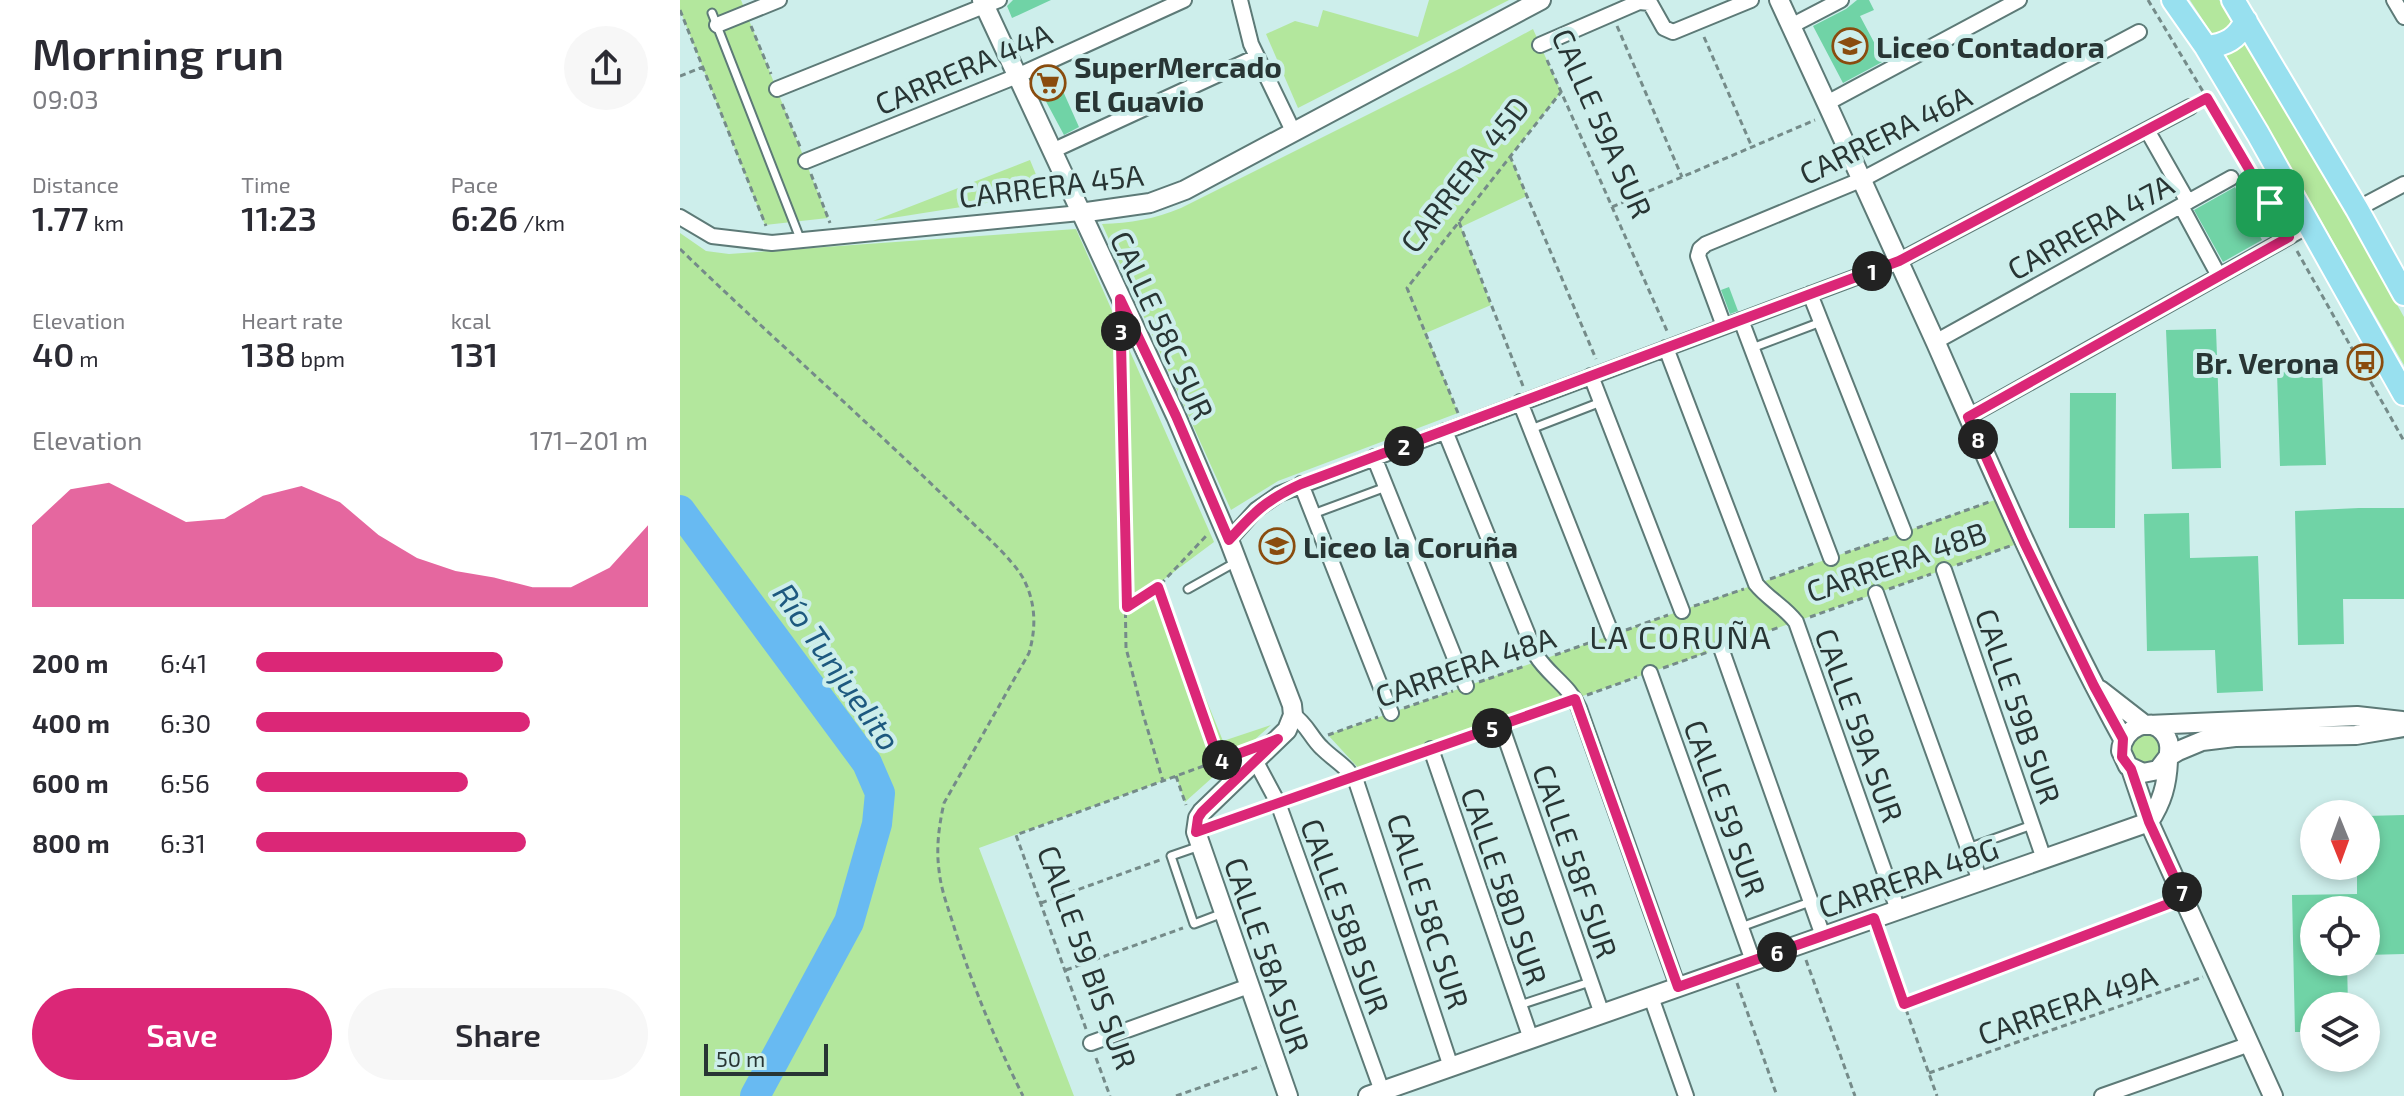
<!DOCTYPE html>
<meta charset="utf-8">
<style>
:root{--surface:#fff;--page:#f7f7f7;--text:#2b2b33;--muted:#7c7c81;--accent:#db2777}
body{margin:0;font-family:"Exo 2",sans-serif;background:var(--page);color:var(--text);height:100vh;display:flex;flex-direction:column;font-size:30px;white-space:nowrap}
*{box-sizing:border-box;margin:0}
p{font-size:26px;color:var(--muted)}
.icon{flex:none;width:44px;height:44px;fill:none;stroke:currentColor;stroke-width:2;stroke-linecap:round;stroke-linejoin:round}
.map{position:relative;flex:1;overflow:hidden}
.drawer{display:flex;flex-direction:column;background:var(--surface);width:680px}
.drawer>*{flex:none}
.needle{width:52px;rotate:179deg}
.tools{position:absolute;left:1620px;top:800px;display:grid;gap:16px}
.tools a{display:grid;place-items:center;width:80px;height:80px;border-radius:50%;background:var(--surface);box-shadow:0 4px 12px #0003;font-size:40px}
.scale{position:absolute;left:24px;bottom:20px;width:124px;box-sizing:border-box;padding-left:8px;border:4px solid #283534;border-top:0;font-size:22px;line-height:28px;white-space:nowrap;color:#283534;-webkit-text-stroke:6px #cdeeeb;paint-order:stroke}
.pin{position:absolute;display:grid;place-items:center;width:68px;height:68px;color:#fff;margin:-34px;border-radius:16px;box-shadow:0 4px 12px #0006}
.km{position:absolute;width:40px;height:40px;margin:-20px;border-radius:50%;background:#222;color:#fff;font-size:22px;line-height:40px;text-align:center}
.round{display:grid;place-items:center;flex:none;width:84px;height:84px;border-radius:42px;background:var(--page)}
.headline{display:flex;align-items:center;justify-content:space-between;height:136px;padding:0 32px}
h1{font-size:44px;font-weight:600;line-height:60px}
.figures{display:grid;grid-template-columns:repeat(3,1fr);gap:12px;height:136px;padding:8px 32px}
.figures div{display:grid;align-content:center}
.figures b{font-size:34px;font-weight:600}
.figures small{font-size:22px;font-weight:400}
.figures p{font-size:22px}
.chart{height:224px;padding:16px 32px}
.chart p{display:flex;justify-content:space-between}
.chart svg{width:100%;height:144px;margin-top:8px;fill:var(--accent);opacity:.7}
.action{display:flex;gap:16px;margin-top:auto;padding:16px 32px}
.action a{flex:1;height:92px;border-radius:48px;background:var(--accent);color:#fff;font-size:32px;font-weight:600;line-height:92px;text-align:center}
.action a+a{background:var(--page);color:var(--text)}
ul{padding:0 32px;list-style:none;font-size:26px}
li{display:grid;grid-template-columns:128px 96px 1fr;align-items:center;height:60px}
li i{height:20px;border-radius:10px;background:var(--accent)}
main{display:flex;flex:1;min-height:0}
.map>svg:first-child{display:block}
</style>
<main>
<section class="drawer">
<div class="headline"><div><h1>Morning run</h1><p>09:03</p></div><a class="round"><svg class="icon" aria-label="share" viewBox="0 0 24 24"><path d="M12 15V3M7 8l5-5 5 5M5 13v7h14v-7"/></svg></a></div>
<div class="figures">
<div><p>Distance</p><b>1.77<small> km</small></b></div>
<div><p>Time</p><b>11:23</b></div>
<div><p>Pace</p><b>6:26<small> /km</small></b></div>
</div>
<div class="figures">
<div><p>Elevation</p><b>40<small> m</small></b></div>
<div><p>Heart rate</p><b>138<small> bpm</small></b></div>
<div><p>kcal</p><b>131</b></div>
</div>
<div class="chart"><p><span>Elevation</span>171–201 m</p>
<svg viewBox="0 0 160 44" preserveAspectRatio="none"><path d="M0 44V19L10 8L20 6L30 12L40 18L50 17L60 10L70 7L80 12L90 22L100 29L110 33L120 35L130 38L140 38L150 32L160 19V44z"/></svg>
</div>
<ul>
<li><b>200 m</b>6:41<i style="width:63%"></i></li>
<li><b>400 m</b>6:30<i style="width:70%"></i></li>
<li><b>600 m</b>6:56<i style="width:54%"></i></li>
<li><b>800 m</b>6:31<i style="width:69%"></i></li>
</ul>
<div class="action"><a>Save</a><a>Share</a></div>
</section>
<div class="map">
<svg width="1724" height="1096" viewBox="0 0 1724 1096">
<rect width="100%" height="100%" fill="#cdeeeb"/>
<path fill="#b3e79d" d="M0,0H61L148,218L85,225L0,10Z
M749,0H829L618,108L586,34L615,21L638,27L643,10L738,37Z
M1510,0H1539L1597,92L1724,317V365L1551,63Z
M853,29L881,92L830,156L847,196L781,227L811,305L746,333L778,413L598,481L551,510L422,224C450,223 475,219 501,208L781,68Z
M350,160L364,194L193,221Z
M396,229L534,542L479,583L543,741L591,725L505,802L496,776L299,848L394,1096H0V233L26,251L49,254Z
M1315,500L1334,545L683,773L648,735Z
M1465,725L1490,748L1463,773L1443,739Z"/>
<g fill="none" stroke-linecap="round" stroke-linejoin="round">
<path stroke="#68baf2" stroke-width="30" d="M0,510L187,763L200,793L197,824L169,922L75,1096"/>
</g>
<path fill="#70d3a6" d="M333,0H371L332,18L327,6Z
M1177,0H1189L1194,10L1180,16L1204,61L1163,83L1133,26L1166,9Z
M374,71L399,127L384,135L355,81Z
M1555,187L1582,240L1543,262L1514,210Z
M1049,287L1058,311L1050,314L1041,290Z
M1536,329L1541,468L1492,469L1486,330Z
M1642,371L1646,465L1600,466L1597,372Z
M1390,393H1436L1435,528H1389Z
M1679,508H1724V599H1663L1664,644L1618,645L1615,511Z
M1509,513L1510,558L1578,556L1583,691L1537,693L1535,650L1467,651L1464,514Z
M1724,815V954L1686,955V910H1634V962H1667L1668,1006H1634V1032H1615L1612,895L1677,894V866H1686V816Z"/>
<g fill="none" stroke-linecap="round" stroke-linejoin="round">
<defs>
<path id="service" d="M32,13L121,241
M1072,348L1141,322
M851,429L921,402
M633,514L706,487
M508,589L556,562
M598,803L672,777
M520,846L491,856L514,924L543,913
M1288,848L1352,825
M1061,927L1130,902
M840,1005L910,982"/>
<path id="minor" d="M560,0L571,44L613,131
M1714,0L1724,17
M37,25L99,0
M1111,26L1161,0
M860,45L959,2L970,3L984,28L993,32L1071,0
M97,89L319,0
M1147,103L1339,0
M1467,130L1508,202
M372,151L576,57
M126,161L337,76L504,0
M1501,206L1539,276
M1677,209L1724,184
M0,217L32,236L92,243L400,213
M1130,294L1224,532
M1061,320L1151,558
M1044,326L1018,256L1020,249L1026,244L1183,179L1459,32
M1255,342L1551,178
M986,348L1076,584C1088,599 1105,607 1116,622L1218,910
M911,376L1002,611
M840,402L932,635
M1288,417L1630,225
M765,431L856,655C868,675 889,685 899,708L998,987
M694,457L786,686
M621,484L711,713
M549,540L576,510L599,494L1219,261L1510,107
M1264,570L1364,859
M1196,593L1300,881
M1041,648L1143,936
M970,673L1073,961
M613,715C627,724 631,738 642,748C655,761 669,767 677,784L771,1067
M821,725L922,1014
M751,749L851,1039
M575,760L598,803L702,1091
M971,997L1006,1096
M411,1043L569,986
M1422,1096L1570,1044"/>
<path id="tertiary" d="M302,0L496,416L549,540L612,705L613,715L607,730L522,812L518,818L516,832L608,1096
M1099,0C1152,114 1204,228 1256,343C1315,477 1373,611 1443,739
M400,213L470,203L505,190L861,0
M1420,690L1465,725
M1468,725L1677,716L1722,721
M1451,769L1469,822L1593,1096
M1469,822C1482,802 1487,785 1488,761C1489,752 1491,745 1486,736C1472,713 1442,728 1441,751L1448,766L1463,773L1478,770L1488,757L1498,751L1522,741L1555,737L1676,735L1724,727
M688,1096L1469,822"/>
<path id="primary" d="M1493,0L1526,47L1578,134L1724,394
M1553,0L1677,209L1724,294
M1526,47C1546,45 1557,39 1566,21"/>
</defs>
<use href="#service" stroke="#5d7a77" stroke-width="11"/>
<use href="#minor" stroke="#5d7a77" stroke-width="18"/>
<use href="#tertiary" stroke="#5d7a77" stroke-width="22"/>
<use href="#primary" stroke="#fff" stroke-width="26"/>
<path stroke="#758b89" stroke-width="3" stroke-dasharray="6 4" stroke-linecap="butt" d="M1468,0L1602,223
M0,10L86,226
M71,26L91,74
M937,26L1002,177
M1024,37L1072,147
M867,60L987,331
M0,76L23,67
M102,104L121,149
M830,156L916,359
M131,174L150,223
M932,207L1135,120
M779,222L843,386
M0,249C87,333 179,414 266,498C286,518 335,559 345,582C356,605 356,629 349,653L264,803C259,825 256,848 259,870C261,891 269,910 275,930C293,987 316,1042 343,1096
M1617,251L1724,441
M441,342L446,648L463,714L483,781
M778,413L727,288L881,92
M1237,528L1309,502
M1165,553L1211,537
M1277,565L1330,546
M1090,579L1135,563
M478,587L539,761
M1209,589L1251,574
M447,606L478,587L527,535
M1014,606L1064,589
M1130,617L1183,598
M946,630L988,615
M1054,643L1100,627
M875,655L917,640
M983,668L1028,652
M799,682L845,666
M907,695L957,677
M724,708L773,691
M836,720L881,704
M648,735L698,717
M764,745L806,730
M688,771L738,754
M496,776L506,805
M534,825L584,808
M361,903L480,860
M1199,934L1257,1096
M1126,960L1175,1096
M386,970L503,928
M1057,983L1097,1096
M1224,1004L1486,905
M406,1029L336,835L556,754
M416,1058L430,1096
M1249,1073L1523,977
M496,1096L581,1066"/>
<use href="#service" stroke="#fff" stroke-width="7"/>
<use href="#minor" stroke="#fff" stroke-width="14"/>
<use href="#tertiary" stroke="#fff" stroke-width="18"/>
<use href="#primary" stroke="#98e0ef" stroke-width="22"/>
</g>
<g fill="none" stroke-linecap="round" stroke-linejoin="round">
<defs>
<path id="route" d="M1527,98L1609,237L1288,417L1344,542L1414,686L1443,739L1442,757L1451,769L1469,822L1504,898L1224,1004L1194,918L998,987L895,699L516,832L518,818L522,812L598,739L539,761L478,587L447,607L440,299L496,416L549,540C574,512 586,500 621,484L1219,261Z"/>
</defs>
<use href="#route" stroke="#fff" stroke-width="16"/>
<use href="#route" stroke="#db2777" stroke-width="10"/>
</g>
<defs>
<symbol id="school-ring" viewBox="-11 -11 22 22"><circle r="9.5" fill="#cdeeeb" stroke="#8a4c0e" stroke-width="1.5"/><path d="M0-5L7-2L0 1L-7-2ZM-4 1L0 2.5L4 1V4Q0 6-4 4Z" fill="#8a4c0e"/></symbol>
<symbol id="supermarket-ring" viewBox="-11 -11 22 22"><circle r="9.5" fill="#cdeeeb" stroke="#8a4c0e" stroke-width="1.5"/><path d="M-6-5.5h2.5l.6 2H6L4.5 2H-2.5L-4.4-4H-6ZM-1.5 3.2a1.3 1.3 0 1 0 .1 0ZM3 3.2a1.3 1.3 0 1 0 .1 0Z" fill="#8a4c0e"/></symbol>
<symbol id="bus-ring" viewBox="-11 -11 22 22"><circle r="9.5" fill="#cdeeeb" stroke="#8a4c0e" stroke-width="1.5"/><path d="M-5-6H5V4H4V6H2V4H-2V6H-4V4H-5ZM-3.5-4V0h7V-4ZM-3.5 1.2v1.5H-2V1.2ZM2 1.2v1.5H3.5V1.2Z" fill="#8a4c0e"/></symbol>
</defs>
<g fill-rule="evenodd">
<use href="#school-ring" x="1150" y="26" width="40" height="40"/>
<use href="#supermarket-ring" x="348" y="63" width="40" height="40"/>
<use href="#bus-ring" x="1665" y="342" width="40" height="40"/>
<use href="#school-ring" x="577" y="526" width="40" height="40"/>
</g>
<g text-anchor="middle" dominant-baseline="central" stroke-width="8" stroke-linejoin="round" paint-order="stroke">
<g font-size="30" font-weight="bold" fill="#283534" stroke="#cdeeeb" text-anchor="start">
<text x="1196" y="46">Liceo Contadora</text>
<text x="394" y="66">SuperMercado<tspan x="394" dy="34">El Guavio</tspan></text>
<text x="1659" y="362" text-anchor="end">Br. Verona</text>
<text x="623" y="546">Liceo la Coruña</text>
</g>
<g font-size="30" fill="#283534" stroke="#cdeeeb">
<text transform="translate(283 68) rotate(-23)">CARRERA 44A</text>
<text transform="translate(923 123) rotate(66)">CALLE 59A SUR</text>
<text transform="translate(1205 134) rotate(-26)">CARRERA 46A</text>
<text transform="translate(784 174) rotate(-52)">CARRERA 45D</text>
<text transform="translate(371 185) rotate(-7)">CARRERA 45A</text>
<text transform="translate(1410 226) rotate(-29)">CARRERA 47A</text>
<text transform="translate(483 325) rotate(65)">CALLE 58C SUR</text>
<text transform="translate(1216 561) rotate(-19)">CARRERA 48B</text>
<text transform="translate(785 666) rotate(-19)">CARRERA 48A</text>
<text transform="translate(1339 706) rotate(71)">CALLE 59B SUR</text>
<text transform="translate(1180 725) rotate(70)">CALLE 59A SUR</text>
<text transform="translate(1046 808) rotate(70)">CALLE 59 SUR</text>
<text transform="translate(896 861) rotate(71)">CALLE 58F SUR</text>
<text transform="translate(1228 877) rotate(-19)">CARRERA 48G</text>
<text transform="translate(825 886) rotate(71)">CALLE 58D SUR</text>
<text transform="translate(749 911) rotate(72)">CALLE 58C SUR</text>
<text transform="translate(666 916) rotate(70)">CALLE 58B SUR</text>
<text transform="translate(588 955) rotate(71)">CALLE 58A SUR</text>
<text transform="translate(408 957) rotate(70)">CALLE 59 BIS SUR</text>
<text transform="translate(1387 1004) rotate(-19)">CARRERA 49A</text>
</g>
<g font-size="32" letter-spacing="2" fill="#283534" stroke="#cdeeeb">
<text x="1001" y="636">LA CORUÑA</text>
</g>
<g font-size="32" font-style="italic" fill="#1d597f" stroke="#cdeeeb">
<text transform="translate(158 666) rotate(55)">Río Tunjuelito</text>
</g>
</g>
</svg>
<div class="tools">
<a><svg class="needle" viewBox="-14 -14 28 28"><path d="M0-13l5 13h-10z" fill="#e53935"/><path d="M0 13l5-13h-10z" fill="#7c7c81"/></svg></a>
<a><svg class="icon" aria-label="locate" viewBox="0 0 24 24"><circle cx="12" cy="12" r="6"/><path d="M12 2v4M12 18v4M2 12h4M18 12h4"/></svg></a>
<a><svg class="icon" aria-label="layers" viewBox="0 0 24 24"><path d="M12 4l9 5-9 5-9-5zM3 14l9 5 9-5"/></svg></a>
</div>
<div class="scale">50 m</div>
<div class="pin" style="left:1590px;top:203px;background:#1e9e55"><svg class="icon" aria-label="arrive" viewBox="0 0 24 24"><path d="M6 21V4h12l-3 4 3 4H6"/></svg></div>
<b class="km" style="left:1192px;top:271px">1</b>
<b class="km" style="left:724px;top:446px">2</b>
<b class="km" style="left:441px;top:331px">3</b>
<b class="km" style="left:542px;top:760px">4</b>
<b class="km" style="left:812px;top:728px">5</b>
<b class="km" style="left:1097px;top:952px">6</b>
<b class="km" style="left:1502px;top:892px">7</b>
<b class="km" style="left:1298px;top:439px">8</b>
</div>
</main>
